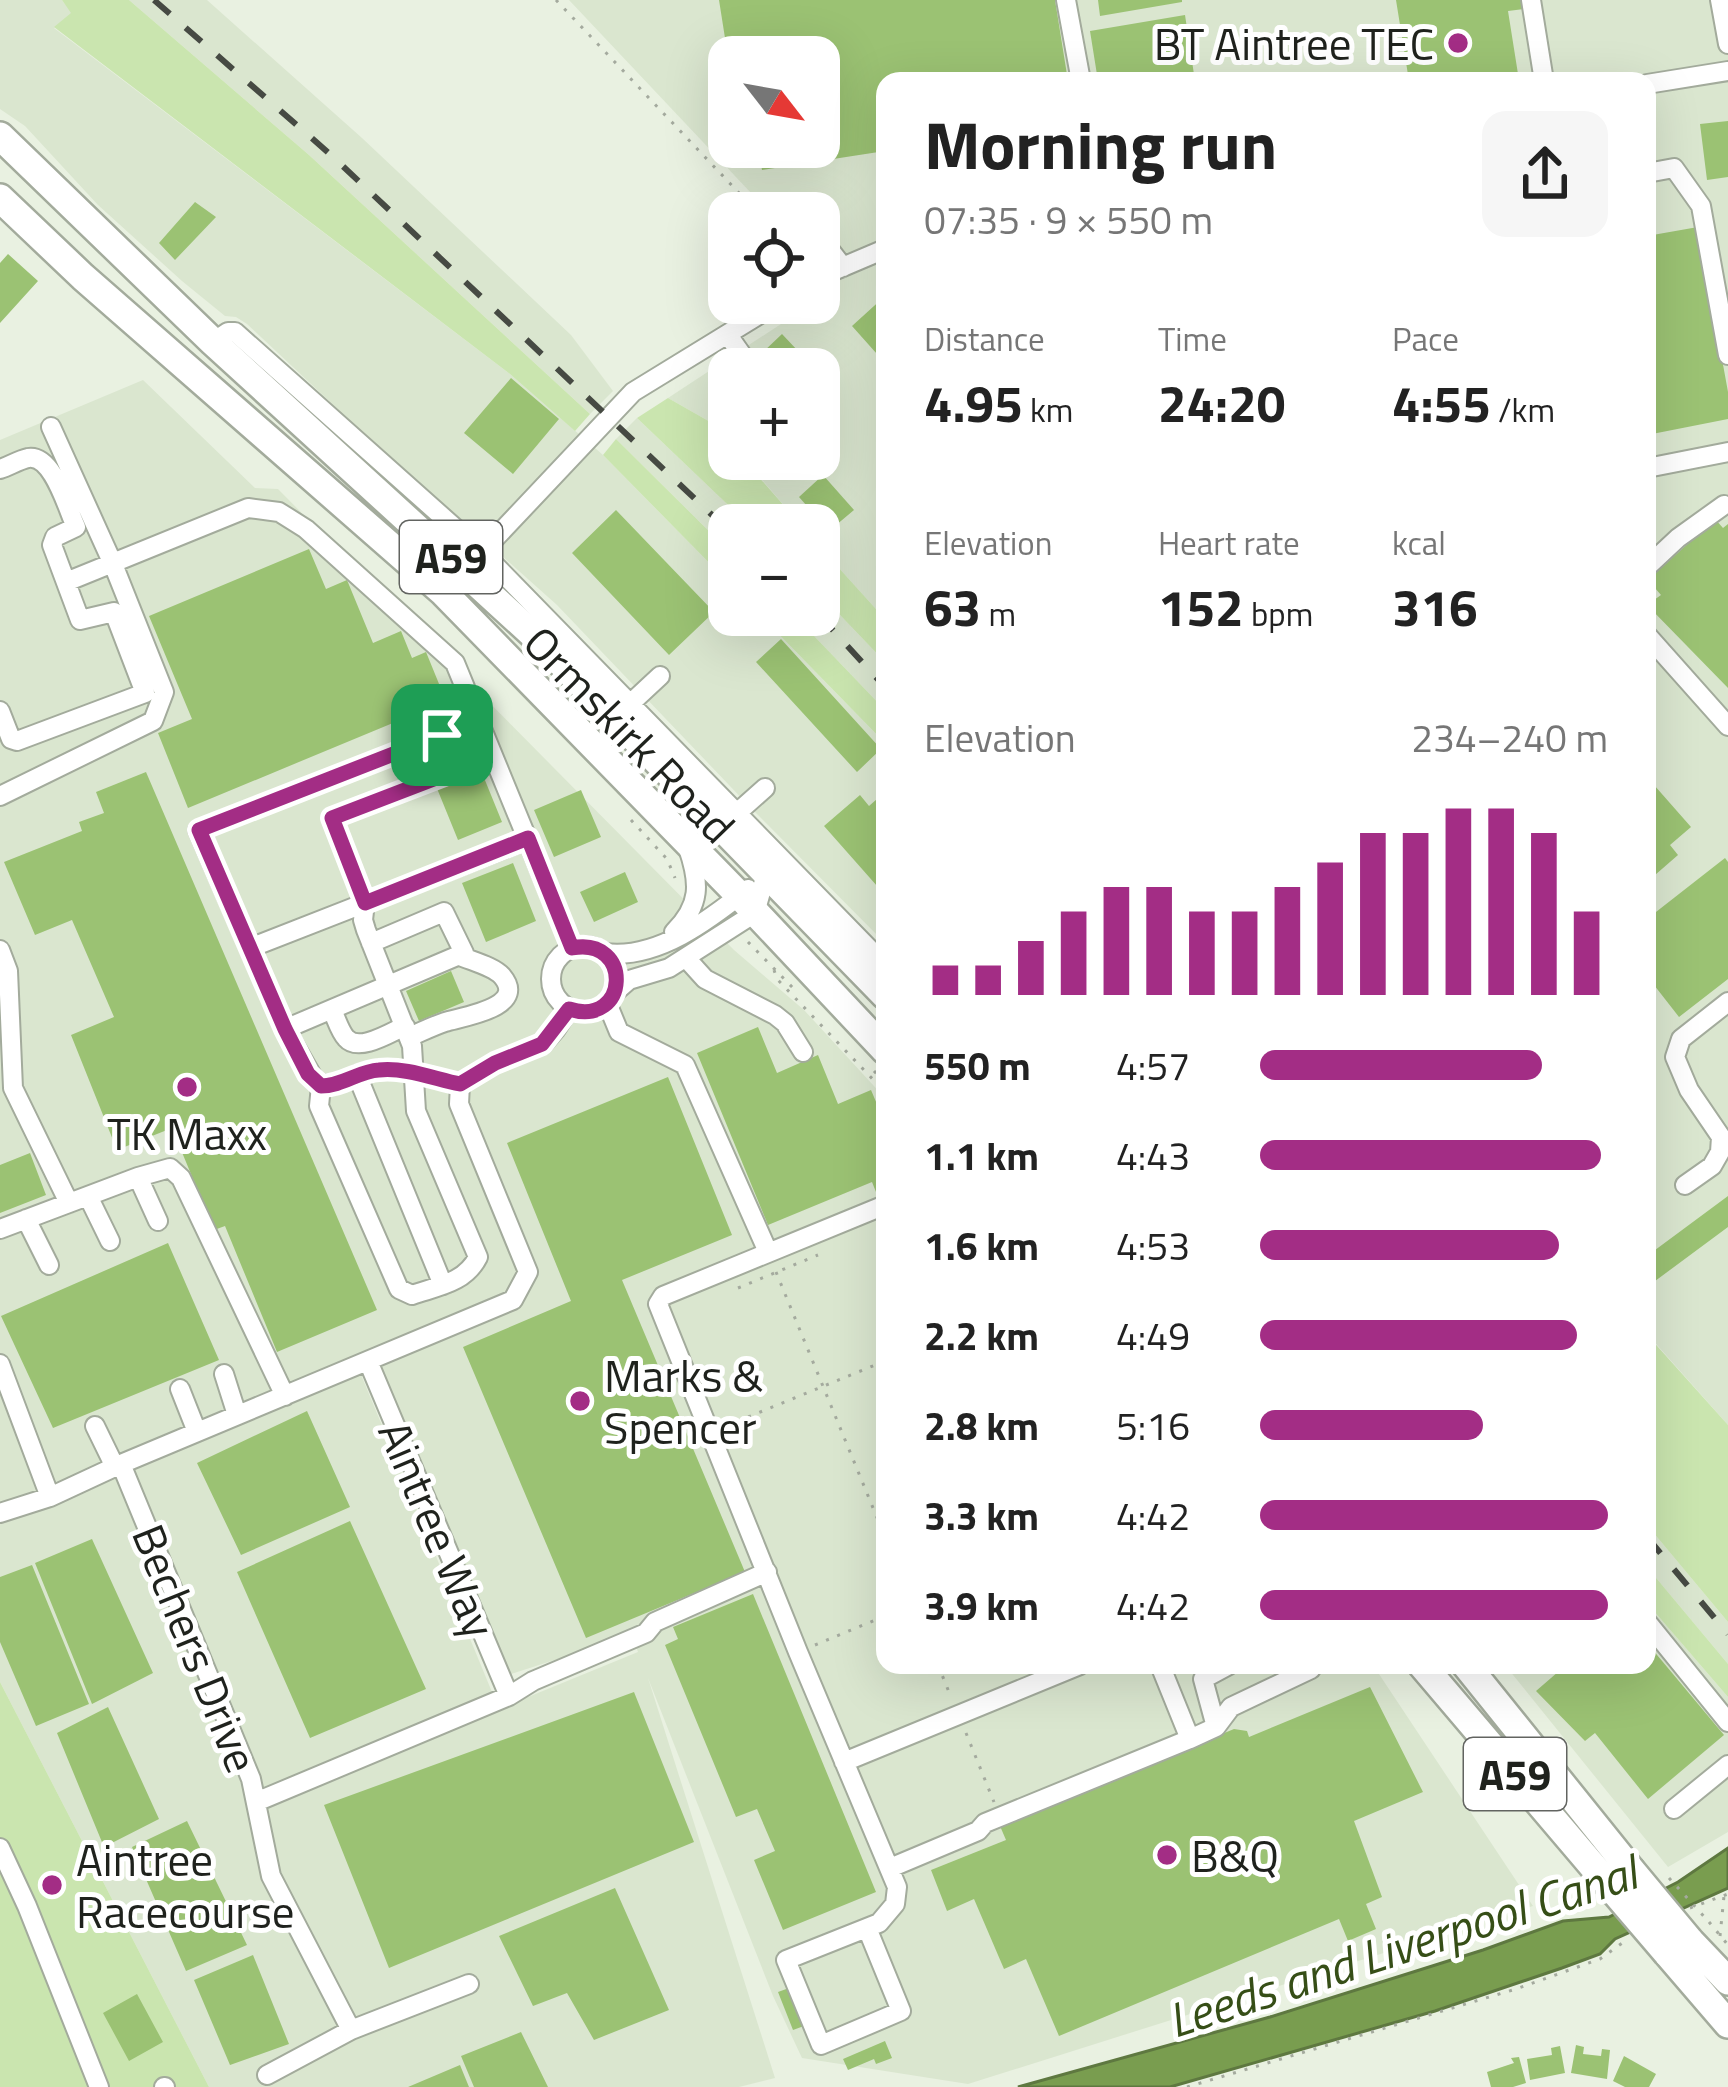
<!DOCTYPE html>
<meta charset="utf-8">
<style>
:root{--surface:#fff;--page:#f6f6f6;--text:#222;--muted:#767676;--accent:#a32d85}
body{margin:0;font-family:"Titillium Web",sans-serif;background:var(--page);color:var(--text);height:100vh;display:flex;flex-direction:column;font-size:45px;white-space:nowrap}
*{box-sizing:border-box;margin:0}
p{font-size:39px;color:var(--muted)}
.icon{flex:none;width:66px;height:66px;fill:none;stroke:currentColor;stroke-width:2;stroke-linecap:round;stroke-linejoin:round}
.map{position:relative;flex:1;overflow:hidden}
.panel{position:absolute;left:876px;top:72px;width:780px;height:1602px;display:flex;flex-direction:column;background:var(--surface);border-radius:24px;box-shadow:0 12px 48px #0002}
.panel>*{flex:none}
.needle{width:78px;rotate:121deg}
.fabs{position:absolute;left:708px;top:36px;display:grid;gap:24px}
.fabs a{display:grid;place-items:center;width:132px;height:132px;border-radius:24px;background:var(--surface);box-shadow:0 12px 48px #0002;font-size:60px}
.pin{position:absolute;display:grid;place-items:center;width:102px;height:102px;color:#fff;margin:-51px;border-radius:24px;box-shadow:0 6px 18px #0006}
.round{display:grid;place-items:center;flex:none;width:126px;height:126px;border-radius:24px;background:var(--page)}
.summary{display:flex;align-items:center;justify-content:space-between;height:204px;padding:0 48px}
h1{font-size:66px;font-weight:700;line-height:90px}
.metrics{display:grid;grid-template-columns:repeat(3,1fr);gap:18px;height:204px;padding:12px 48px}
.metrics div{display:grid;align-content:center}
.metrics b{font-size:51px;font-weight:700}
.metrics small{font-size:33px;font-weight:400}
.metrics p{font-size:33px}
.chart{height:336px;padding:24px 48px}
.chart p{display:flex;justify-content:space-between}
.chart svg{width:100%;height:216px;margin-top:12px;stroke:var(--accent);stroke-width:6}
ul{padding:0 48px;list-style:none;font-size:39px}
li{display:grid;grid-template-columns:192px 144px 1fr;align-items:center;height:90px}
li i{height:30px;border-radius:15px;background:var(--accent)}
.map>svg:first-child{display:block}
</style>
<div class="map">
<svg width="1728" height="2087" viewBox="0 0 1728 2087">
<rect width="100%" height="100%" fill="#e9f1e1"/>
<path fill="#dae6cf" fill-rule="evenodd" d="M0,0H62L72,13L54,28L510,374L603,455L729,583V615H760L885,743V943L750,807L557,605L343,414L247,324L236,317L225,316L182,281L98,205L25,126L0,109Z
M129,0H207L362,138L571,335L613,391L590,414L309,155Z
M569,0H1728V1425L1650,1337L1647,1339V81H885V619L819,546V525H801L744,459H819V369H729V442L712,423L668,398L813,303H819V299L835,288L819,266V213H770ZM729,57H819V147H729Z
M143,380L255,488L278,489L734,950L804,1010L885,1098V1665H1373L1533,1906L968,2084L802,2058L773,1996L648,1678L775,2078L739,2087H209L0,1682V440ZM373,1346L508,1675L632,1635L638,1652L499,1709L362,1377Z
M637,418L749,525H729V551L616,439Z
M819,593L885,662V710L794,615H819Z
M1647,1525L1728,1622V1664L1647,1567Z
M1647,1603L1728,1697V1832L1668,1867L1505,1665H1647Z"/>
<path fill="#cae5af" d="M62,0H129L309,155L590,414L575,431L510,374L54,27L71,13Z
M668,398L712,423L729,442V459H743L801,525H749L637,418Z
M616,439L729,551V583L603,455Z
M819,546L885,619V662L819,593Z
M760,615H794L885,710V743Z
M1649,1337L1728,1425V1622L1647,1525V1339Z
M1647,1567L1728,1664V1697L1647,1603Z
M0,1682L209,2087H0Z"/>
<path fill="#799d4f" stroke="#5e7840" stroke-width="3" d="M1728,1848V1888L1615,1939L1600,1954L1562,1968L1435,2011L1170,2087H1018L1270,2017L1483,1950L1563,1921L1609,1917L1678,1882Z"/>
<path fill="#9bc273" d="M719,0H1055L1068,81H885V151L762,170L758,147H819V57H728Z
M1098,0H1182V2L1100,16Z
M1396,0H1523L1524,9L1508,11L1518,74L1478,81H1409Z
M1185,15L1195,81H1098L1090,31Z
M1728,121V177L1707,180L1700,124Z
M195,202L216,217L175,260L159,243Z
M1698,227L1728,392V419L1647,435V236Z
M8,254L38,281L0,323V263Z
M885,296V363L852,326Z
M782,334L815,369H775L761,354Z
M819,374L839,395L819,414Z
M511,378L559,419L513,474L464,433Z
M823,475L854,510L829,531L799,497Z
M616,510L714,612L669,655L572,553Z
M1715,519L1723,528L1728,524V688L1647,605L1661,595L1648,580Z
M309,549L326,589L347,580L373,643L401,631L412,658L426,652L446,701L188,808L158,733L192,719L149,616Z
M781,639L881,749L857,772L756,662Z
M480,768L502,822L458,840L436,786Z
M146,772L377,1310L277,1352L225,1226L214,1230L172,1128L117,1150L71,1035L114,1017L72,920L35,935L4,862L82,831L79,822L104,813L96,792Z
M1647,777L1691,827L1670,845L1678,855L1647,882Z
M581,790L601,837L554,857L534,810Z
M885,792V895L824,826L860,795L869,806Z
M1725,858L1728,862V979L1679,1017L1647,976V919Z
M513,863L536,921L486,942L462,883Z
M625,872L638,902L594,922L580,892Z
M451,971L464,1002L419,1021L406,991Z
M758,1027L777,1073L818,1055L838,1104L871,1090L885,1123V1189L876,1192L872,1182L768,1225L697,1053Z
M668,1077L732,1235L622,1280L745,1572L586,1638L463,1347L571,1301L507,1143Z
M30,1153L46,1195L0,1213V1165Z
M1728,1196V1227L1647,1287V1256Z
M168,1243L219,1360L53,1428L1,1316Z
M307,1411L350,1507L241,1555L197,1463Z
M350,1521L426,1689L310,1738L237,1572Z
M92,1539L153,1673L92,1704L35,1563Z
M32,1565L89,1704L36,1726L0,1642V1577Z
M753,1594L876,1892L783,1930L754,1860L775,1851L757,1809L736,1817L665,1645L678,1639L673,1627Z
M1647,1643L1724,1735L1648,1799L1595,1733L1585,1741L1536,1691L1566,1665H1647Z
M1370,1687L1423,1792L1354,1821L1382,1897L1366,1904L1376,1929L1348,1941L1339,1919L1059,2036L1026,1959L1004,1969L974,1899L947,1911L931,1870L1006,1840L1000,1826L1234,1729L1247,1731L1249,1737Z
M634,1692L694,1842L389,1968L324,1805Z
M108,1707L159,1819L104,1847L57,1733Z
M187,1821L247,1945L186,1971L132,1847Z
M615,1888L669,2010L594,2040L567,1993L533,2006L499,1936Z
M253,1955L289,2044L230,2065L194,1980Z
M789,1988L804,2026L793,2030L778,1992Z
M137,1994L163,2042L129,2061L103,2013Z
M521,2032L548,2087H474L461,2056Z
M885,2041L892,2058L876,2064L874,2059L848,2070L843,2059Z
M1576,2045L1584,2047L1583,2054L1601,2056L1602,2049L1610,2050L1607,2079L1571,2073Z
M1560,2046L1565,2073L1530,2080L1527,2059L1552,2055L1551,2048Z
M1624,2056L1656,2074L1649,2087H1625L1613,2081Z
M1519,2057L1526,2083L1513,2087H1491L1487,2072L1514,2063L1511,2058Z
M460,2065L469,2087H408Z"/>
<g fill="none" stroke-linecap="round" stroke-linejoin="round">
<defs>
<path id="minor" d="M1066,0L1081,81
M1531,0L1544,81
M1720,0L1728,44
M1647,84L1728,71
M1647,173L1674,168L1701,206L1728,355
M823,241L843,267
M819,277L885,249
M728,335L742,355
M213,342L228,332H235L482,552L885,965
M1647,468L1728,452
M0,469C9,466 19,460 28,458C53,454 67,508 76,527L55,537L52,545L80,620L114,612L145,693L17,741L11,739L0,711
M482,552L633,392L778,303
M1647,567L1678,538L1724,505
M66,582L248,508L279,512L306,529L455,663L572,948
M1647,635L1728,726
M631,703L660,676
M0,796L153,721L164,692L113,564L51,427
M738,812L765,788
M674,932C701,905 700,883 688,848
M551 979a33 33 0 1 1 66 0a33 33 0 1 1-66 0Z
M250,948L365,903L363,920L366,930L412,1046L416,1111L478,1257C465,1283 438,1286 412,1295L399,1289L319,1106L321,1086
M0,950L8,971L13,1088L69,1203
M605,953C657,960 709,920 748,889
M686,958L705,979L775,1015L785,1023L803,1052
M614,993L629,980L669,968L755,913L766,874
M607,1003L619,1032L685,1065L768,1252
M332,1010C336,1018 340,1032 346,1038C359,1053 391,1032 405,1026
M285,1029L464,953L444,912L371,943
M409,1037C421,1032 433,1026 445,1022C460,1017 529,1008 502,976C493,966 471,961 458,955
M357,1075L443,1285
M460,1084C432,1078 399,1066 371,1071C351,1075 334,1093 315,1081L285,1029L198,830L442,735L456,770L332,818L365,903L528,839
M138,1177L158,1221
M1685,1185L1712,1166L1720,1152L1721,1137L1689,1090L1675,1057L1681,1039L1728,1002
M88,1196L110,1241
M26,1219L49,1265
M0,1229L138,1177L170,1168L181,1178L285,1396
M368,1361L509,1696
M0,1364L50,1497
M224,1374L237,1415
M180,1389L197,1432
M95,1426L115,1467
M121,1464L251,1779L271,1876L351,2030
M0,1513L50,1497L121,1464L513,1300L528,1272L459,1104L460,1084L495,1063L543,1044L556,1029L569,1009
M1647,1622L1728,1722
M1216,1727L1203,1679L1229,1665
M1190,1739L1216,1727L1231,1707L1311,1669L1310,1665
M844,1762L1080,1665
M256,1802L509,1696L533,1681L646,1633L655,1622L767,1572
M1674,1809L1728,1765
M0,1848L27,1906L99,2087
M890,1868L978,1831L985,1823L1190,1739L1160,1665
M867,1928L901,2011L821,2045L786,1960L879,1923L895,1904L897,1887L798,1652L658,1304L663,1296L885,1205
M267,2075L351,2030L469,1984
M164,2087H165"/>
<path id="highway" d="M0,136L213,342L538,639L885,995
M0,198L83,277L443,592L740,896L885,1050
M1422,1665L1608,1884
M1466,1665L1630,1869
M1689,1940L1728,1981
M1667,1953L1728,2024"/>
</defs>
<use href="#minor" stroke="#a3ab9c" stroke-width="22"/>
<use href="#highway" stroke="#a3ab9c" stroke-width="32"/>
<path stroke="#a4aa9e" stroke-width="3" stroke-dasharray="3 9" stroke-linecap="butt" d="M556,0L758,213
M631,820L667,859L675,878
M748,942L796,991
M774,970L777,979L885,1092
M874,1071L885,1082
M776,1272L885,1537
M738,1288L818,1255
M726,1426L885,1361
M815,1645L885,1616
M938,1665L951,1697
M966,1733L994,1802
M1690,1908L1728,1894
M1709,1922L1728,1945
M1720,1936L1724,1896
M1187,2087L1516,1989L1600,1959L1628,1939"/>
<use href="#minor" stroke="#fff" stroke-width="18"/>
<use href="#highway" stroke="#fff" stroke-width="27"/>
<path stroke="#464a43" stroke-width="6" stroke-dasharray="21 21" stroke-linecap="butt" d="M154,0L331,155L729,531
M819,615L885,687
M1647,1537L1728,1634"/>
<defs>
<path id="highway-bridge" d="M1630,1869L1689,1940
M1608,1884L1667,1953"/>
</defs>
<use href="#highway-bridge" stroke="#a3ab9c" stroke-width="32" stroke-linecap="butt"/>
<path stroke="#a4aa9e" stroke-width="3" stroke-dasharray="3 9" stroke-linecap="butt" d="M1669,1878L1709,1922"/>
<use href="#highway-bridge" stroke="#fff" stroke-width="27"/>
</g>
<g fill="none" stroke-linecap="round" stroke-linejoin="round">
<defs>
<path id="route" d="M442,735L457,770L332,818L365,903L528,838L572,948C633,936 630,1028 569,1009L542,1044L495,1063L460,1084C435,1079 405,1067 379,1070C359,1071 342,1086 321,1086L308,1074L285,1029L199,830Z"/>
</defs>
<use href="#route" stroke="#fff" stroke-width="24"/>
<use href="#route" stroke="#a32d85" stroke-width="15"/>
</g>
<g fill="#a32d85" stroke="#fff" stroke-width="4.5">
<circle cx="1458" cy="43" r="12"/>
<circle cx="187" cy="1087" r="12"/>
<circle cx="580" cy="1401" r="12"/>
<circle cx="1167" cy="1855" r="12"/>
<circle cx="52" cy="1885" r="12"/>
</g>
<g text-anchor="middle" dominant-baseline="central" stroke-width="10" stroke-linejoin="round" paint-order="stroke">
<g fill="#fff" stroke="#626461" stroke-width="3">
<rect x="400" y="521" width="102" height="72" rx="9"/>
<rect x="1464" y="1738" width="102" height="72" rx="9"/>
</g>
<g font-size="42" font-weight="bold" fill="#1f221d">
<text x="451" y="557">A59</text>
<text x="1515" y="1774">A59</text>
</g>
<g font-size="45" fill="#1f221d" stroke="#fff" text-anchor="start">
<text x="1434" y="43" text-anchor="end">BT Aintree TEC</text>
<text x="187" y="1133" text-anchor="middle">TK Maxx</text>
<text x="604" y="1375">Marks &amp;<tspan x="604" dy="52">Spencer</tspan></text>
<text x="1191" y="1855">B&amp;Q</text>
<text x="76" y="1859">Aintree<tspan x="76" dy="52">Racecourse</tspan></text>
</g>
<g font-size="45" fill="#1f221d" stroke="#fff">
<text transform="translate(630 734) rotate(46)">Ormskirk Road</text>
<text transform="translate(438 1529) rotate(67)">Aintree Way</text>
<text transform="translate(196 1648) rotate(68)">Bechers Drive</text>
</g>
<g font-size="48" font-style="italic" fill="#364e17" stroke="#fff">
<text transform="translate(1402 1946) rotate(-18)">Leeds and Liverpool Canal</text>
</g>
</g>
</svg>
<div class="fabs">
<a><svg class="needle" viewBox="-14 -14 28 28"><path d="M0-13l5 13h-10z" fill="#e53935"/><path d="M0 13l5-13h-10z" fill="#767676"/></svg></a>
<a><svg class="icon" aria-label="locate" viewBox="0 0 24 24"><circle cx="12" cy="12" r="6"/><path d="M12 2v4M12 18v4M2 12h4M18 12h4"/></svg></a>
<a>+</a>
<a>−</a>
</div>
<div class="pin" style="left:442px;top:735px;background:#1e9e55"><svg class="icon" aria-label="arrive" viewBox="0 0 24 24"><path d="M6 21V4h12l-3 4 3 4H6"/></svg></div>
<section class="panel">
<div class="summary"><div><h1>Morning run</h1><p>07:35 · 9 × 550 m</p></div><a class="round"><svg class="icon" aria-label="share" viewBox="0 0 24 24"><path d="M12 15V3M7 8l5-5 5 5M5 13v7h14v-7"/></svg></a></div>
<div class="metrics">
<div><p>Distance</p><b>4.95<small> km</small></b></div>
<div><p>Time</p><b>24:20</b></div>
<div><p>Pace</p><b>4:55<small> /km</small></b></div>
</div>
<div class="metrics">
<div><p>Elevation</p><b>63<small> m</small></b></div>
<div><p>Heart rate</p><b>152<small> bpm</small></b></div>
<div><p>kcal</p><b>316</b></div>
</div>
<div class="chart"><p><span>Elevation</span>234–240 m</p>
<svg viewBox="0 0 160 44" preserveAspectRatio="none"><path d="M5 44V38M15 44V38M25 44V33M35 44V27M45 44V22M55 44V22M65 44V27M75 44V27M85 44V22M95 44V17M105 44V11M115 44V11M125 44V6M135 44V6M145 44V11M155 44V27"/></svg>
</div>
<ul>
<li><b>550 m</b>4:57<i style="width:81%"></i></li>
<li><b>1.1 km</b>4:43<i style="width:98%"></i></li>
<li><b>1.6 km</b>4:53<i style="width:86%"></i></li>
<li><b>2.2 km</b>4:49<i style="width:91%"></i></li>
<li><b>2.8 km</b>5:16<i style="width:64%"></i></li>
<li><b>3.3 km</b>4:42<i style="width:100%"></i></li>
<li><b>3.9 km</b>4:42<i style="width:100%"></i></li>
</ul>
</section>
</div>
